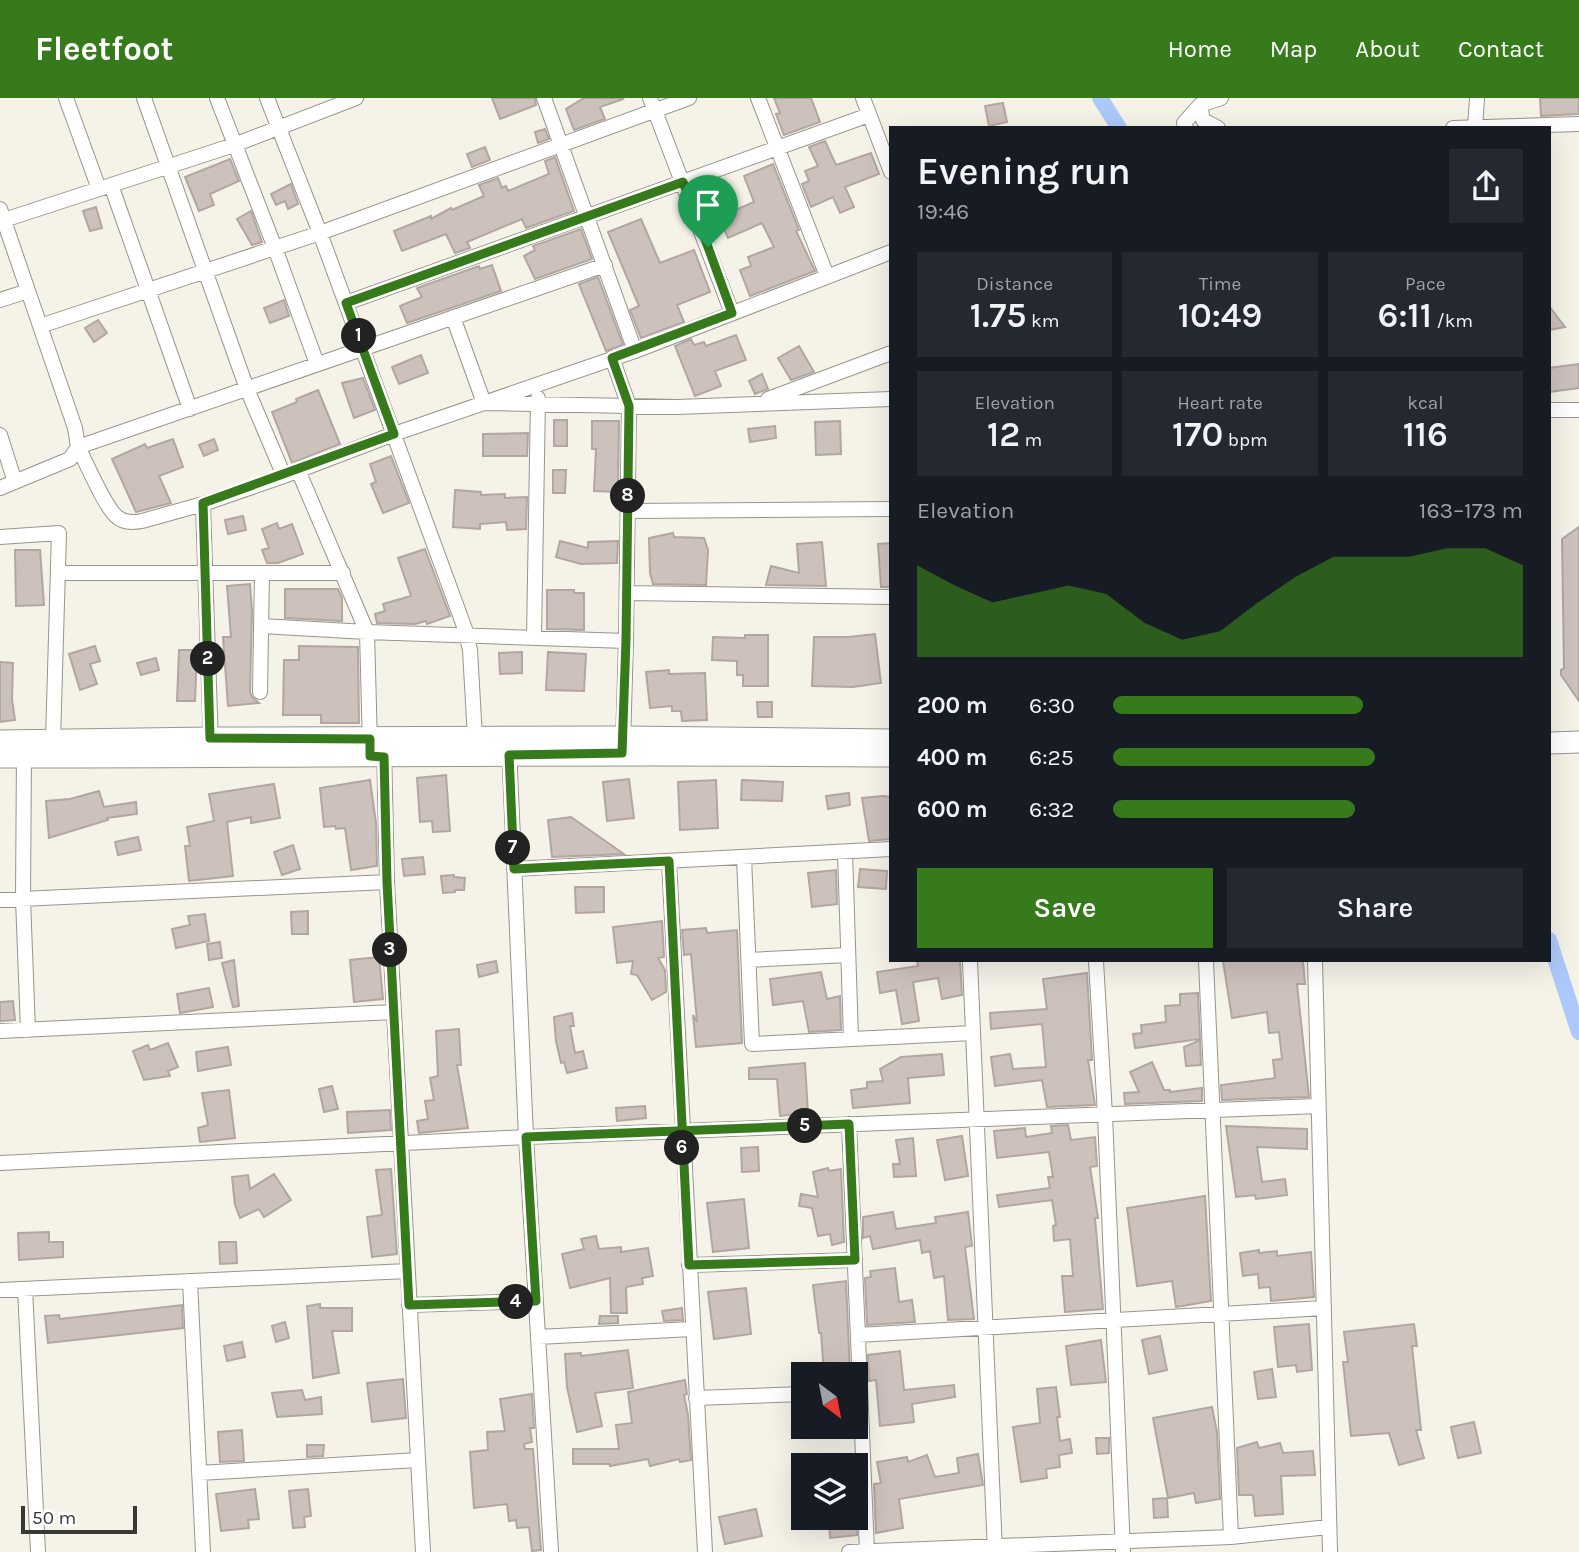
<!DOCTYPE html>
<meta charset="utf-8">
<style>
:root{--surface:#171b24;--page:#242831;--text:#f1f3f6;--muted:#9ea1a6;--accent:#367a1b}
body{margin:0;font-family:Karla,sans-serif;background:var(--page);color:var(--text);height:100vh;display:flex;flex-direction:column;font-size:26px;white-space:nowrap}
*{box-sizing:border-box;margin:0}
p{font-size:23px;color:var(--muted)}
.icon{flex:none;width:38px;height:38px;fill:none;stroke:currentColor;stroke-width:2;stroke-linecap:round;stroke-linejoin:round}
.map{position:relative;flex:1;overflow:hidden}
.panel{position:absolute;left:889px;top:28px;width:662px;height:836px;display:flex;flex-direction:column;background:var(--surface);border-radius:0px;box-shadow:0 7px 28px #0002}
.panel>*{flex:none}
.needle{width:46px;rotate:148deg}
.tools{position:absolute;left:791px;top:1264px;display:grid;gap:14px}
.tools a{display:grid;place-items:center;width:77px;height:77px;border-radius:0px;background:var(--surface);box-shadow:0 7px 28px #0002;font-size:35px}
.scale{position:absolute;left:21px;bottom:18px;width:116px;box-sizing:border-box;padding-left:7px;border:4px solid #393834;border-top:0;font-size:19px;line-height:24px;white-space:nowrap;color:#393834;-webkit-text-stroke:5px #fff;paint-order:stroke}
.pin{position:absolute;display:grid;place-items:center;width:60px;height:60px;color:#fff;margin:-72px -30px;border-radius:50% 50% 50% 0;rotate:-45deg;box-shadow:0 0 7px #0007}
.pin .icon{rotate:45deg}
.km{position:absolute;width:35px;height:35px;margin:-18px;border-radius:50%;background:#222;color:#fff;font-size:19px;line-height:35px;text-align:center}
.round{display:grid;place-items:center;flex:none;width:74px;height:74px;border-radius:0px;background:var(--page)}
.overview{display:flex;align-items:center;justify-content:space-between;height:119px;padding:0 28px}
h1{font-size:38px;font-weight:600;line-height:52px}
.metrics{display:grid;grid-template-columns:repeat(3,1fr);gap:10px;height:119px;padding:7px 28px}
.metrics div{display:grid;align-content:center;border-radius:0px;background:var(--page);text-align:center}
.metrics b{font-size:35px;font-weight:600}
.metrics small{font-size:19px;font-weight:400}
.metrics p{font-size:19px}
.chart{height:196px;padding:14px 28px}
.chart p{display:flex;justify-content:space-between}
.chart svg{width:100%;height:126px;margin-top:7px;fill:var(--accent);opacity:.7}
.button{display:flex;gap:14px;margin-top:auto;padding:14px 28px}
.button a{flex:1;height:80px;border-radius:0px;background:var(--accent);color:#fff;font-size:28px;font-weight:600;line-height:80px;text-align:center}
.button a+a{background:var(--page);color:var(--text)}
ul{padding:0 28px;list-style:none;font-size:23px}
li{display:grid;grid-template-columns:112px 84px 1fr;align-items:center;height:52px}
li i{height:18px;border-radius:9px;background:var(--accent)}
header{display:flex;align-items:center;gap:42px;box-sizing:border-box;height:98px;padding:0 35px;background:var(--accent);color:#fff}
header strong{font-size:33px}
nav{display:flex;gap:38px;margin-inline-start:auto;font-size:24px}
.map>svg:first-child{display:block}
</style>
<header>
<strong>Fleetfoot</strong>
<nav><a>Home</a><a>Map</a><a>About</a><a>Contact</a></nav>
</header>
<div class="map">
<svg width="1579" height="1454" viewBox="0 0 1579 1454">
<rect width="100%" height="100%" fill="#f5f3e8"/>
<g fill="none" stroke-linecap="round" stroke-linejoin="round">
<path stroke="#adc8fa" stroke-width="16" d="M1100,0L1119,30
M1549,842L1579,934"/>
</g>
<path fill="#cdc1bc" stroke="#b2a6a2" stroke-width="2" d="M492,0H535L536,7L500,21Z
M584,0H622L623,1L600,9L605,21L574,32L566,11Z
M774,0H811L820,24L784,37L776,16L780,15Z
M1540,0H1579V16L1541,18Z
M1003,5L1007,24L989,28L985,8Z
M545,31L549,41L538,45L535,34Z
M825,43L836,67L871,55L879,76L845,89L854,109L840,115L833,99L811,109L802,86L809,83L805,73L818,68L809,49Z
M485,49L490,62L472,69L467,56Z
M555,59L574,113L526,130L522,121L467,144L470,150L455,155L446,136L402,153L394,133L431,118V121L451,110L452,112L484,98L479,87L498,80L502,90L506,88L508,93L549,76L545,63Z
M230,61L239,83L210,96L214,107L199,113L185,79Z
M773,66L799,132L796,133L815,173L750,198L740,172L751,168L748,159L774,149L762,125L728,140L719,119L754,104L744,78Z
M291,86L298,106L288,111L285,103L276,107L271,96Z
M96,109L102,130L90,133L83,113Z
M251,113L262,144L252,147L237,121Z
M641,121L660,165L694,152L710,194L677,207L684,224L641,240L630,212L639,208L608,134Z
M581,131L592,161L535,181L524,158L535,152L533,148Z
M492,167L501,193L407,225L400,208L422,199L417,190L479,168L480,171Z
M598,179L623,247L606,253L579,186Z
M284,202L289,218L270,225L264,210Z
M1549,208L1565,229L1549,232Z
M98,222L107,235L94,244L85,230Z
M736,237L746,262L715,273L721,288L695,298L675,248L691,241L694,247L704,244L706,248Z
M799,248L814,274L791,282L778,260Z
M421,257L428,275L399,286L392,269Z
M1579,266V290L1549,294V270Z
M762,276L768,291L755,296L749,283Z
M363,280L375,312L354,320L342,285Z
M318,292L340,346L292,365L272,314L297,304L296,301Z
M554,322H567V348H554Z
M592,323H619L618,394L594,393L596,351H592Z
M840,323L841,356L816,357L815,324Z
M775,328L776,340L750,344L748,331Z
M528,335L527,358H483V336Z
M173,341L183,369L159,378L171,405L136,414L112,361L145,346L147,350Z
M214,341L218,352L204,358L199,347Z
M391,358L409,405L383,415L371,386L376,384L370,366Z
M553,372H566L565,395H553Z
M455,392L481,394V397L505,396V400L527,399L526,431L507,432L506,424L480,426V431L453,429Z
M243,418L246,432L228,436L225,422Z
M277,425L279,431L292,426L303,456L278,465H267L262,452L269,450L262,431Z
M1579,429V603L1561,577V572L1564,570L1562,441Z
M673,435L674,439L704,440L708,452L706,487L653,486L650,475L649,440Z
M560,443L588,450V444L618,443L617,465L581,466L556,459Z
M822,444L826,488L766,487L771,468L799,475L797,446Z
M891,445V489H881L878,446Z
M425,451L450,518L427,526L426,523L415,526L377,525L375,516L385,513L383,506L411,498L398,460Z
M15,452H40L44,507L16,508Z
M250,486L252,513L250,594L252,599L259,605L228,608L223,539H231L227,488Z
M285,491H338L342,500V523L285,520Z
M547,492H574V495H584V532L547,531Z
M875,536L881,585L853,589L812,588L814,539H848Z
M745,537H768V588H743V577H737V563L712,562L713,539L745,540Z
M95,548L100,563L90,566L97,586L80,592L69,556Z
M299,548L358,549L359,625H321V617H283L284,562H299Z
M179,552H197L195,603H177Z
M522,554V575L500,576L499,555Z
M548,554L586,556L584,593L546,592Z
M156,560L159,572L141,577L137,565Z
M0,564L13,565L12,601L15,622L0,624Z
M669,572V576L705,575L707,622L682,623L681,613H672V608L650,610L646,574Z
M757,604H772V619H758Z
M446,677L450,733L433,734L432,723L420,724L417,680Z
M629,681L634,720L607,723L603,684Z
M370,682L376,725L377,768L351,772L345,730L336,731L335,728L324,729L320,690Z
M716,682L718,730L680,732L678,684Z
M742,682L783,684L782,703L741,702Z
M274,686L280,720L251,725V719L227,724L233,778L189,783L185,748H190L187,729L214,723L209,696Z
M99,693L104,709L136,704L137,716L107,720L108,722L49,740L46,703L70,701Z
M849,695L850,707L828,711L826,698Z
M883,698L891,699V741L869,743L862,700Z
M571,719L624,756L552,759L548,722Z
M138,739L141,752L118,757L115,744Z
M293,747L300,771L282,777L274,754Z
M423,759L425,776L404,778L402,761Z
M860,771L887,773L886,791L858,789Z
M836,772L837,806L812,809L808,775Z
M454,777V779L465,780L464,792H455V794L443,795L441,778Z
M575,789H604V814L576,815Z
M308,813V836H292L291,814Z
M205,816L209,843L176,850L172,831L190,827L188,818Z
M662,823L664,859L658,860L665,872L666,894L652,902L637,877L631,876L633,863L617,865L613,829Z
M706,830L707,835L737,832L742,945L696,949L693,917L697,924L691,856L684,857L682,832Z
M220,844L222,860L209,862L207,846Z
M379,859L383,901L354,904L350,862Z
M234,862L239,908L233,909L222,865Z
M496,863L498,874L479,879L477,867Z
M917,863H960L962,897L942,901L938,880L913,884L919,923L902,926L896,892L880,895L877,874L918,868Z
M1223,863H1303L1305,886H1297L1309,999L1222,1002L1221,987L1275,980L1273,962L1282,961L1279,934L1269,935L1267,914L1232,920Z
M821,874L827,901L840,898L841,932L809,934L803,903L773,907L770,881Z
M1087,875L1092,962H1088L1095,1007L1047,1009L1042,982L995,988L991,959L1010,956L1013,971L1046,969L1042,926L991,931L990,915L1047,911L1043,881Z
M209,890L213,909L180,915L177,896Z
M1198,895L1200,941L1135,950L1133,936L1142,935L1141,927L1166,924L1165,908L1180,907V896Z
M13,903L15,922L0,923V904Z
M572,915L574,928H570L575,955L583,953L587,970L567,975L564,964L561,965L556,943L554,919Z
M459,931L461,967H457L468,1030L419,1035L417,1023L428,1021L425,1003L434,1002L430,980L438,978L436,933Z
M1200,942L1201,967L1186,968L1184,949Z
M168,945L178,969L168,973L170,978L144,982L133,953L148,947L150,952Z
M228,949L231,967L198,973L196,954Z
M942,956L944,977L908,980L910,1005L853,1010L851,992L867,990V984L883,983L880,971L901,959Z
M1152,964L1164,992H1170V994L1202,990V1003L1125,1006L1124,995L1139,994L1130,974Z
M805,965L808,1015L780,1018L777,981H749V970Z
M332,988L338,1011L324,1014L319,991Z
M229,992L235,1040L200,1044L198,1030L208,1027L202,995Z
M645,1008L646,1020L617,1023L616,1010Z
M390,1012L391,1032L348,1035L347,1014Z
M1068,1027L1071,1042L1095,1039L1097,1068L1090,1069L1098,1120H1095L1103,1211L1065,1214L1062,1178H1073L1070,1141L1054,1143L1053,1128L1056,1127L1052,1102L999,1109L997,1097L1050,1090L1048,1079H1053L1049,1054L997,1060L994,1033L1025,1030L1026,1039L1052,1035L1051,1028Z
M1226,1028L1307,1031V1051L1257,1049L1262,1084L1285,1081L1287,1097L1256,1101L1255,1097L1236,1099Z
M962,1038L968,1078L945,1082L937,1042Z
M913,1040L916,1078L894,1079L893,1066H900L896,1042Z
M758,1049L759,1073L742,1074L741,1050Z
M828,1070L829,1073L841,1071L844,1144L832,1147L830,1136L818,1138L812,1110L799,1108L801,1096L818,1099L813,1074Z
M391,1071L397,1156L372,1159L367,1119L382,1117L376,1072Z
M274,1076L291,1102L264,1119L259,1111L240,1120L235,1107L232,1079L248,1077L250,1091Z
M1205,1098L1211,1203L1176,1209L1172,1183L1137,1188L1127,1110Z
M744,1101L749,1150L713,1154L707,1105Z
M893,1114L896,1131L936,1125L935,1119L968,1114L972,1148L965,1149L974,1221L948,1222L944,1178L934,1180L930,1153L922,1155L920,1142L873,1151L870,1138L863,1140V1119Z
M49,1134V1144H63V1159L19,1162L18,1135Z
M596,1138L599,1151L621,1149V1154L648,1150L653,1178L642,1180L643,1186L626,1189L627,1215H611L610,1180L570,1190L562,1156L584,1151L581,1141Z
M219,1144H236L237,1165L220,1166Z
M1259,1152V1155L1277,1153V1158L1311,1154L1314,1199L1271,1203L1270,1189L1259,1190L1258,1176L1243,1178L1240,1155Z
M895,1170L899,1204L912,1202L915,1224L867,1227L865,1180L871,1179L870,1173Z
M846,1183L850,1276H824L821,1235H819L813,1187Z
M746,1190L751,1236L714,1241L708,1194Z
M320,1206V1210H352V1233H332L339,1275L313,1280L307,1208Z
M182,1207L183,1230L48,1245L45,1218L59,1217L60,1221Z
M682,1210L683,1222L664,1223L662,1213Z
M600,1218H618V1225L599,1226Z
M285,1224L289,1240L276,1244L272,1228Z
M1309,1226L1312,1272L1297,1274L1296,1267L1278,1269L1274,1229Z
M1414,1226L1417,1248H1412L1421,1332H1416L1424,1360L1399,1367L1389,1335L1351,1338L1343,1264H1348L1344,1234Z
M1160,1238L1167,1272L1149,1276L1142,1242Z
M1101,1242L1106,1284L1071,1287L1066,1248Z
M242,1244L245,1259L227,1263L224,1248Z
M628,1252L633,1290L595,1295L602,1328L577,1334L567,1289L565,1256L581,1255V1258Z
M900,1253L904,1292L954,1287L955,1299L912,1306L914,1324L880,1328L876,1282L869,1283L868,1257Z
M1272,1271L1276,1299L1258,1301L1254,1274Z
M403,1281L406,1320L372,1324L367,1285Z
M685,1282L687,1296L684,1297L688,1317L691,1362L680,1364L679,1361L650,1368L648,1361L610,1368V1366H573V1351H619L616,1327L632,1325L628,1294Z
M1056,1289L1060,1319H1057L1060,1343L1070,1341L1072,1355L1059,1357L1060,1369L1046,1371L1047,1380L1021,1384L1013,1329L1040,1325L1037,1291Z
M302,1292L305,1302L321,1299L322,1316L277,1319L272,1295Z
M532,1296L534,1330H530L532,1344L524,1346L525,1351H533L541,1452L532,1453L529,1429L517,1430L516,1422L509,1423L507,1406L474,1410L470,1354L488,1352L487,1334L505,1333L500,1301Z
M1212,1309L1217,1334L1220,1401L1196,1405L1194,1395L1168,1400L1153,1320Z
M1474,1324L1481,1355L1458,1360L1451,1329Z
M242,1332L244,1363L220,1364L218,1334Z
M1096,1340H1109V1355L1097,1356Z
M1257,1344L1259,1350L1280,1345L1283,1355L1313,1353L1315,1377L1281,1378L1283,1416L1255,1418L1253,1397H1239L1237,1350Z
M307,1347H324L323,1358L307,1359Z
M978,1356L983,1387L899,1401L903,1430L876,1435L874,1386L881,1385L877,1364L907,1359L908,1364L927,1357L935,1379L959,1375L957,1360Z
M255,1391L259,1421L248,1422L249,1430L221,1433L216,1396Z
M308,1391L311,1418L304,1419L305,1429L293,1430L289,1393Z
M1167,1400L1168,1419L1154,1420L1153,1401Z
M756,1411L762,1438L725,1446L719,1419Z
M856,1416L857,1437L830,1440L829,1419H856Z"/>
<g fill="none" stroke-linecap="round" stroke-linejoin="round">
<defs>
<path id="street" d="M66,0L99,91
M144,0L247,291L284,378
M217,0L275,150L317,266
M267,0L320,135L465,531L470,552L475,640
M544,0L635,253
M650,0L732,215
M758,0L827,178
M863,0L891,74
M1186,30L1184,25L1200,7
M1218,30L1203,22L1200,7L1221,0
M1453,30L1579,26
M1475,30L1477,0
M111,87L190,311
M0,111L75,330L78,349L70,361L0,390
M4,122L234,47L356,0
M605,167L78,349C87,366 104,407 116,418C123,425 132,425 142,423L203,406L284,378L394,336L635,253L891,154
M0,202L28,193
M346,205L869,17
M453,219L484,305L677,309L891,301
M40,228L320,135L689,0
M612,260L629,308L626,543L623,645
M768,301L891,255
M1549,312H1579
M0,337L15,384
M298,372L367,534L370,647
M203,406L211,649
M628,413L891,411
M0,439L59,435L53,643
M58,475H343
M627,495L891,499
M261,528L367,534L626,543
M534,540L538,300
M260,594L262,475
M384,649L387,784L423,1454
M509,649L526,1039L551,1454
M24,652L23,801L28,932
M845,754L851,941
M744,759L752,946L973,935
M669,763L705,1454
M514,771L891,751
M0,802L387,784
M749,862L848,857
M970,863L995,1454
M1096,863L1105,1017L1123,1454
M1206,863L1231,1439
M1315,863L1330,1454
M0,933L394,914
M849,1026L867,1454
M0,1065L526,1039L1318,1008
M689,1167L855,1162
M190,1183L203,1454
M25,1191L38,1454
M0,1192L407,1173
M409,1207L536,1203
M858,1237L1324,1210
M538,1239L692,1231
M696,1300L803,1296
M199,1375L418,1362
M849,1454L1231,1439L1329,1429"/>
<path id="secondary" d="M0,643L210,640L623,639L891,642
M1549,645L1579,644
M0,659C297,659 594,655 891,658"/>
</defs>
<use href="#street" stroke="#97958b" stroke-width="16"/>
<use href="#secondary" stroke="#97958b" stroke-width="23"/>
<use href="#street" stroke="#fff" stroke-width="14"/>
<use href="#secondary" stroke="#fff" stroke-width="21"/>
</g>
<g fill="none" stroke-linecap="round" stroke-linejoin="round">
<defs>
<path id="route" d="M708,149L683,84L346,205L394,336L203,405L210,640L370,641V658L384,659L387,784L409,1207L536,1203L526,1039C634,1035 742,1031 849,1026L855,1162L689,1167L669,763L514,771L509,657L622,655L626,542L629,308L612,260L732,215L708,149"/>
</defs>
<use href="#route" stroke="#fff" stroke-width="14"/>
<use href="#route" stroke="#367a1b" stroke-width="9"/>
</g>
</svg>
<div class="tools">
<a><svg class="needle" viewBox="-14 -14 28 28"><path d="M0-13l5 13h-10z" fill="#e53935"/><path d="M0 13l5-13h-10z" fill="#9ea1a6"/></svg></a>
<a><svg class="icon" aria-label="layers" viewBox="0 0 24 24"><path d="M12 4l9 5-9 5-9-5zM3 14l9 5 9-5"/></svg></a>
</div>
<div class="scale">50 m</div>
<div class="pin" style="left:708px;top:149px;background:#1e9e55"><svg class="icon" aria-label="arrive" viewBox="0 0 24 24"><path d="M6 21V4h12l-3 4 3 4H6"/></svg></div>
<b class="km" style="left:359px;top:238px">1</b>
<b class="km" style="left:208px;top:561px">2</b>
<b class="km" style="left:390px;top:852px">3</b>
<b class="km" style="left:516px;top:1204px">4</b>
<b class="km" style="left:805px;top:1028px">5</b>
<b class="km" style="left:682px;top:1050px">6</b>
<b class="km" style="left:513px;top:750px">7</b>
<b class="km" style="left:628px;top:398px">8</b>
<section class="panel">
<div class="overview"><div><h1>Evening run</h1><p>19:46</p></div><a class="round"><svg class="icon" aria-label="share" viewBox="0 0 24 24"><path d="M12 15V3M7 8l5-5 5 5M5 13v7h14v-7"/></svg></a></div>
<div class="metrics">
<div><p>Distance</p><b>1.75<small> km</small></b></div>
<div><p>Time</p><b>10:49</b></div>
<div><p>Pace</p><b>6:11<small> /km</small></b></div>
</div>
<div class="metrics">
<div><p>Elevation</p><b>12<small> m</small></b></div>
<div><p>Heart rate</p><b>170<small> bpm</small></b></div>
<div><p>kcal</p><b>116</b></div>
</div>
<div class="chart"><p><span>Elevation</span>163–173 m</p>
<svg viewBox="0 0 160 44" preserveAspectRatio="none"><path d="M0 44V12L10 19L20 25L30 22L40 19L50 22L60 32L70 38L80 35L90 25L100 16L110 9L120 9L130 9L140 6L150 6L160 12V44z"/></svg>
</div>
<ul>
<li><b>200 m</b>6:30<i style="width:61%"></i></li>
<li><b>400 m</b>6:25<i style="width:64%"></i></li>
<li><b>600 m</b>6:32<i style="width:59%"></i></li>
</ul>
<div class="button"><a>Save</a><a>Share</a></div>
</section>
</div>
